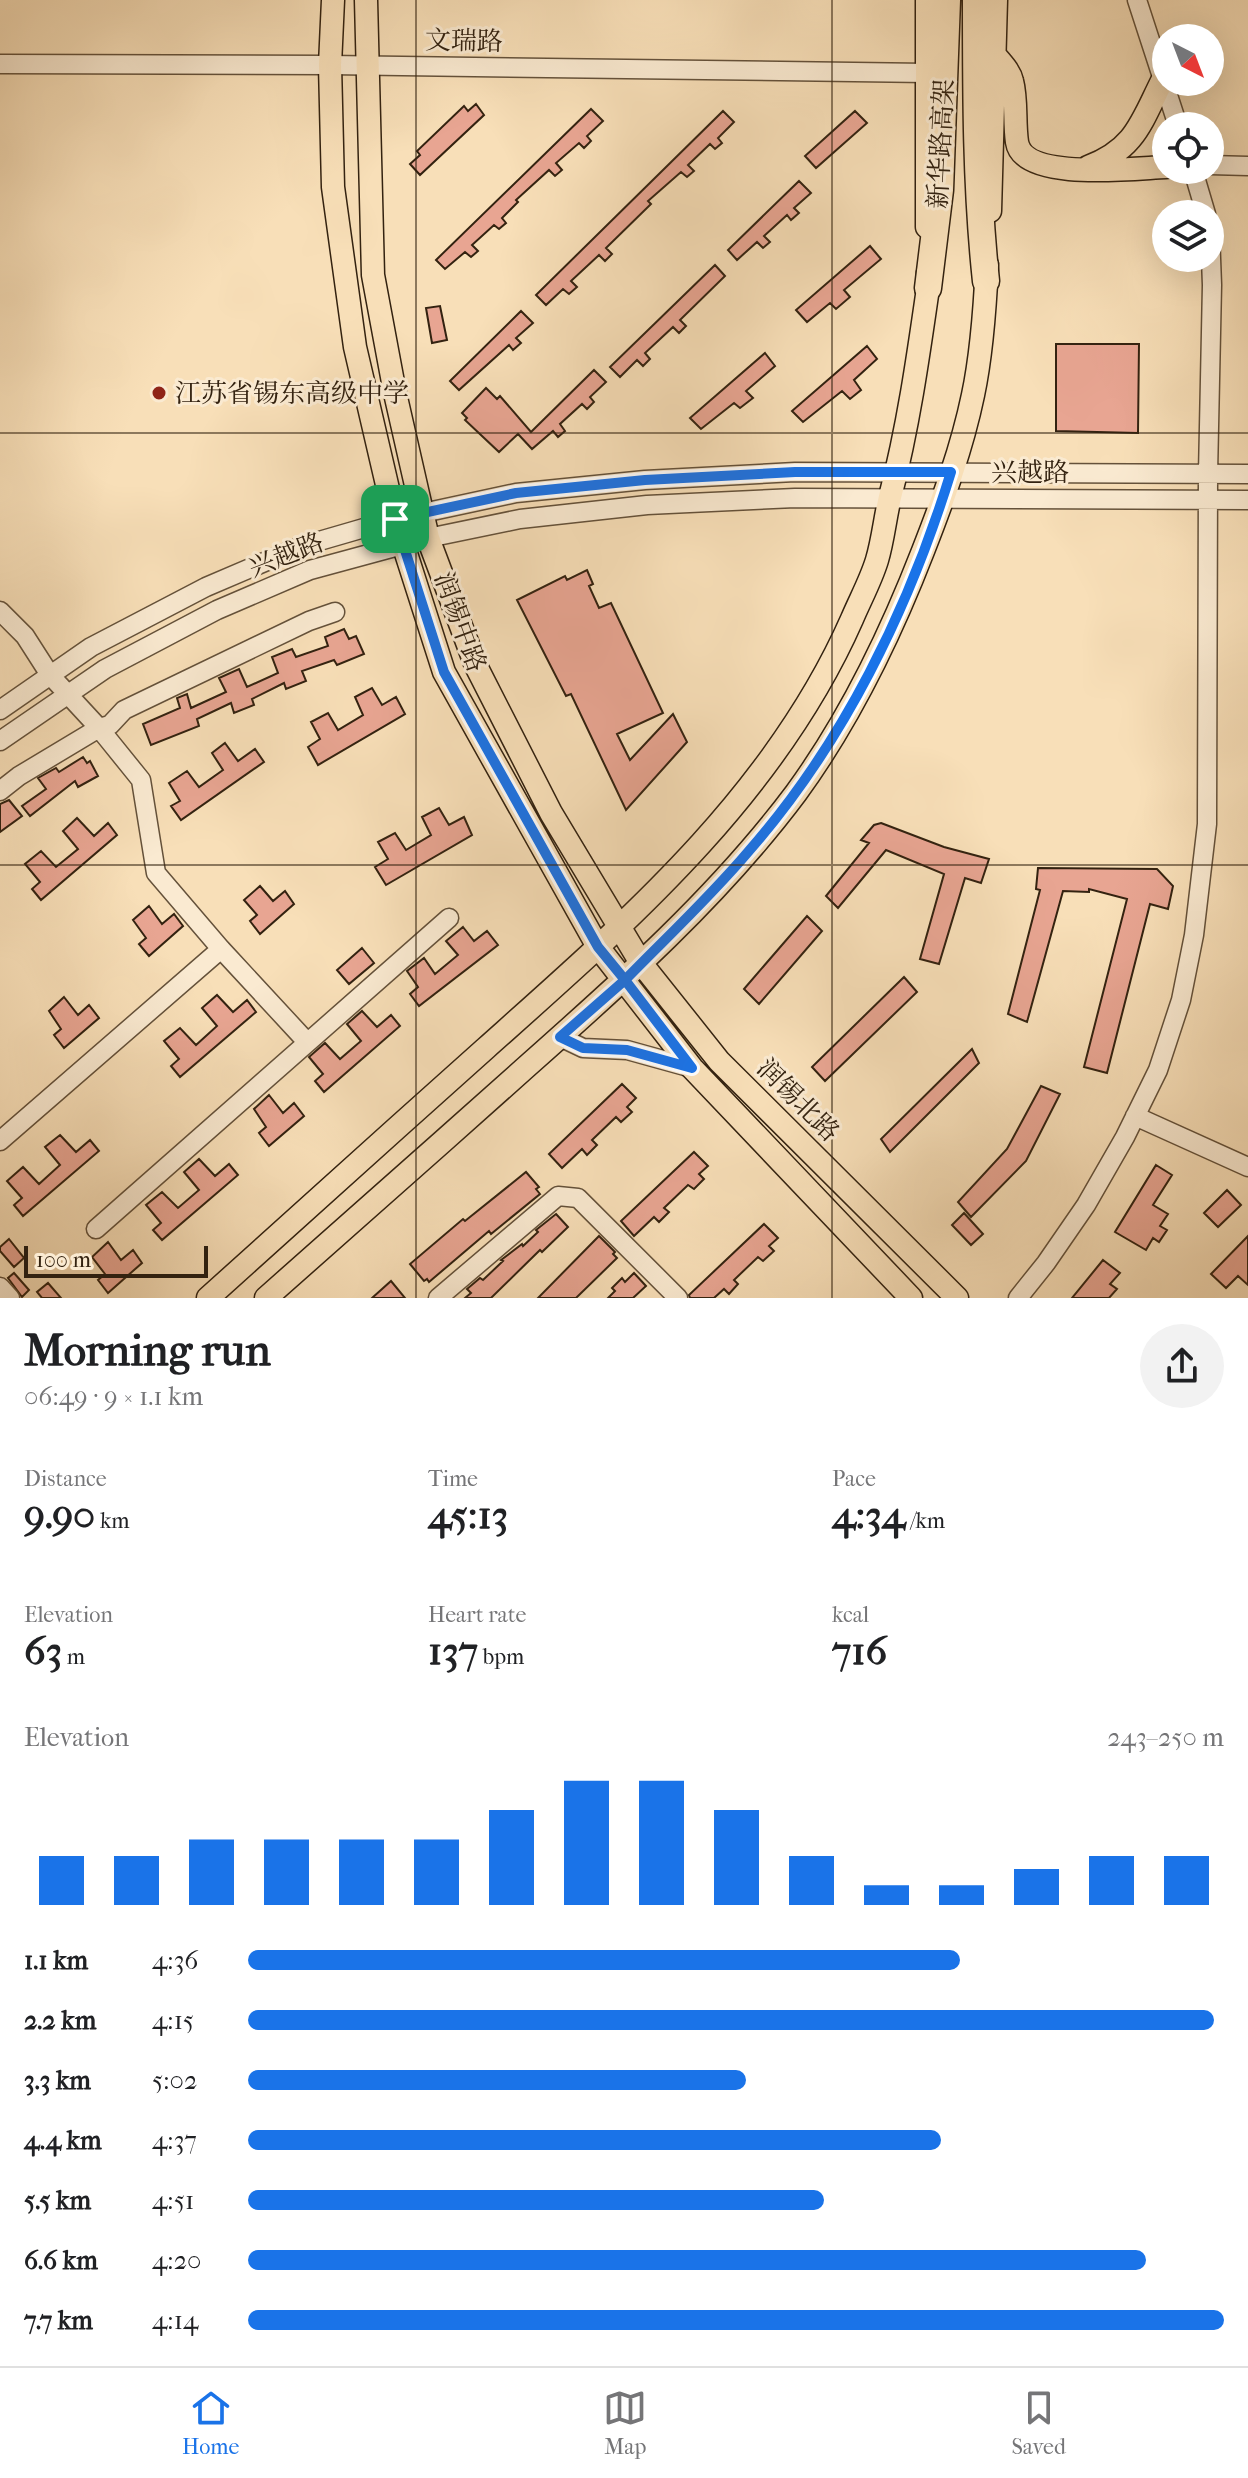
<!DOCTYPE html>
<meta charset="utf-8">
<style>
:root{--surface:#fff;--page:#f2f2f2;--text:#202124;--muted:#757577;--line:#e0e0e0;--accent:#1a73e8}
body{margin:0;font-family:"IM FELL French Canon","Noto Serif SC",serif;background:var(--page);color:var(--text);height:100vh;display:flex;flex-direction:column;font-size:30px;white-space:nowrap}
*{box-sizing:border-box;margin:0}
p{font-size:26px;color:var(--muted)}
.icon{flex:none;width:44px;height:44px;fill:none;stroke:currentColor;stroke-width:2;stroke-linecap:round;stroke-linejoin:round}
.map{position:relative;height:1298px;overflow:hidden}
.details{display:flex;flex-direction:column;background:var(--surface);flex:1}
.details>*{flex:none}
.needle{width:52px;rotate:138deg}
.tools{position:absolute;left:1152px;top:24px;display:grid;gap:16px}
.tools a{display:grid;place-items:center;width:72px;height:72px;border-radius:50%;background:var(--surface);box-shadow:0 8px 32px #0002;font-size:40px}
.scale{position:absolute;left:24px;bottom:20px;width:184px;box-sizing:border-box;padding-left:8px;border:4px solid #332210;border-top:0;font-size:22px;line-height:28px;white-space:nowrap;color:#332210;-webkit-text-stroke:6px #faead1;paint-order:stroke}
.pin{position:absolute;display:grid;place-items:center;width:68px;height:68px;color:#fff;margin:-34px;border-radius:16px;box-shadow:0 4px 12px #0006}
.round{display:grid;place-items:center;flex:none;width:84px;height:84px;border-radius:42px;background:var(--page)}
.headline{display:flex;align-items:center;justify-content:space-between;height:136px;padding:0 24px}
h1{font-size:44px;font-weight:700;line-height:60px}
.metrics{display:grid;grid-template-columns:repeat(3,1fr);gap:12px;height:136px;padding:8px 24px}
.metrics div{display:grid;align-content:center}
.metrics b{font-size:40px;font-weight:700}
.metrics small{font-size:22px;font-weight:400}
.metrics p{font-size:22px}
.chart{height:224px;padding:16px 24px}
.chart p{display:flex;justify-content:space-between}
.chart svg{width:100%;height:144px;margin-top:8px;stroke:var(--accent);stroke-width:6}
ul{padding:0 24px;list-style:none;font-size:26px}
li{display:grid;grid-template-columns:128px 96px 1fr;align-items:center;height:60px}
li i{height:20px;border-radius:10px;background:var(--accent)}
.tabs{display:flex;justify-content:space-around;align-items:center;height:112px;border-top:2px solid var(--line);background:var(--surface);font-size:22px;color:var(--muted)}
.tabs a{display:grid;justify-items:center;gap:4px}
.tabs .active{color:var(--accent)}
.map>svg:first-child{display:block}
</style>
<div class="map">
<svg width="1248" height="1298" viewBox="0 0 1248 1298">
<rect width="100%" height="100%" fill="#f8dfb8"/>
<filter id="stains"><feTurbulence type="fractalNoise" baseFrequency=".0025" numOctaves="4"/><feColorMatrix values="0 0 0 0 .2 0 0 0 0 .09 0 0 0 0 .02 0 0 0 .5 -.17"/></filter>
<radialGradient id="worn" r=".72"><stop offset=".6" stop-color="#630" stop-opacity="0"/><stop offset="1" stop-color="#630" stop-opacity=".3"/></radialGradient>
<path fill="#e8a592" stroke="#332210" stroke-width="2" d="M476,104L484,115L420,175L410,164L420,155L417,151L464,106L468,111Z
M591,109L603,121L587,136L591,141L584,148L579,143L556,163L562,170L555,176L549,170L516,200L518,202L502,218L506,223L499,229L494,225L472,245L478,251L471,257L465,252L445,269L436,260Z
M723,111L734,122L718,138L722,143L715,149L710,144L688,165L694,171L687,177L681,172L648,201L651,204L606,248L612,254L605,261L599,255L571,281L577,287L569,294L563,289L546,305L536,295Z
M855,111L867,123L816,168L805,156Z
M799,181L811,193L794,208L799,213L791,220L787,215L764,236L770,242L763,248L757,242L737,260L728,250Z
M870,246L881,259L844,290L850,297L836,309L830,303L807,322L796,310Z
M715,265L725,276L680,320L686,326L679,333L673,327L645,353L650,359L643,366L637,360L620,377L610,367Z
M440,306L447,340L432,343L426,308Z
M521,311L533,323L516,338L521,343L513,350L509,345L459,390L450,381Z
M1056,344H1139L1138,433L1056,431Z
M867,346L877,359L854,380L861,390L850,399L842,391L803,422L792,411Z
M765,353L775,366L746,391L753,398L740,408L734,403L701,429L690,418Z
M594,370L606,382L590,397L594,402L587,409L582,404L560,424L565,431L558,437L553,431L532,449L518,434L499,452L465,420L467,418L462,413L486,388L497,399L500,396L531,432Z
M587,570L593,584L589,586L599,608L611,603L663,713L617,734L630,760L673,714L687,742L626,810L571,694L566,696L517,600L565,576L567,580Z
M344,629L349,639L356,636L364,654L337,665L334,660L302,671L306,681L286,689L284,683L252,699L254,705L234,713L231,703L197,719L199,726L151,745L143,724L180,708L177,698L187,694L191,708L226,692L219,678L239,669L247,687L278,673L272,657L292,649L296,657L328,646L325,637Z
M372,688L382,705L396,697L405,714L318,765L308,747L320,739L311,722L328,713L338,730L363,715L355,697Z
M225,743L238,761L255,749L264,762L181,820L171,806L180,801L169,783L187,771L199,787L223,770L212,753Z
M83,757L87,763L90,761L98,776L78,787L75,781L30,816L22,806L46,789L38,778L56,768L59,772Z
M9,800L22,816L0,832V804Z
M439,808L449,825L464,817L472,835L386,885L375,867L388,859L378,842L395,833L406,850L431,835L422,817Z
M77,818L94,836L108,823L117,835L41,900L32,889L40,882L25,864L41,851L56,867L78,849L63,831Z
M881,823L944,847L989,859L981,883L965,878L939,964L920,959L944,874L886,850L838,908L826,896L869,843L861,840L874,825Z
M1038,868L1157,869L1173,886L1168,909L1150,904L1107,1073L1084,1067L1127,899L1089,889V892L1063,891L1027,1022L1008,1014L1040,890L1036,889Z
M260,886L273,901L285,891L294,904L260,934L250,921L257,915L244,900Z
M149,906L162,924L174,914L183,926L149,956L139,944L146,938L133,920Z
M807,916L822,931L759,1004L744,989Z
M463,927L474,941L487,931L498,945L419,1006L410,994L418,987L407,971L424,958L435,974L458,955L446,941Z
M362,948L374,963L349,984L337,970Z
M904,977L917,992L825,1081L812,1067Z
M217,995L233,1012L247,1000L256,1012L180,1077L171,1066L179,1059L164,1041L180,1028L196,1045L217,1026L202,1008Z
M64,997L78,1015L89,1005L99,1018L64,1048L54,1035L61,1029L49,1011Z
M362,1011L377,1027L391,1015L400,1026L324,1092L315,1081L323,1074L309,1057L325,1043L340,1059L361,1041L347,1024Z
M972,1049L979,1063L890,1152L881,1139Z
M622,1084L636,1098L627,1107L632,1112L621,1122L616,1117L592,1140L597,1145L587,1155L582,1149L562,1168L549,1154Z
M1041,1086L1060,1094L1026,1161L971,1217L958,1202L1007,1149Z
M269,1095L283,1113L294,1103L304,1116L269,1146L259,1133L266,1127L254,1109Z
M60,1135L76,1152L90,1140L99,1151L23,1216L14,1205L22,1198L7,1181L23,1167L39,1184L60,1165L45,1147Z
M694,1152L708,1166L699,1174L704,1179L694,1189L688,1185L664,1208L669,1212L659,1222L654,1217L634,1236L621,1221Z
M199,1159L215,1176L229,1164L238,1175L162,1240L153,1230L161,1223L146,1205L162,1192L178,1208L199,1190L184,1172Z
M1156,1165L1172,1175L1153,1205L1168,1214L1160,1226L1167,1230L1159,1242L1153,1238L1146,1250L1115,1232Z
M526,1172L539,1187L536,1189L540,1194L491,1234L489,1231L429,1282L427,1279L424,1281L410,1264L463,1219L465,1221Z
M1227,1190L1241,1205L1218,1227L1204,1213Z
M964,1213L983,1234L971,1245L952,1225Z
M556,1214L568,1227L542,1252L540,1250L491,1298H465L471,1293L467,1289L480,1278L483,1280L503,1261L501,1260L522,1244L523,1246L538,1232L536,1230Z
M764,1224L778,1238L769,1246L774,1251L763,1261L758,1257L734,1280L738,1284L729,1294L724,1289L714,1298H690L689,1295Z
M599,1236L615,1252L613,1254L617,1258L576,1298H538Z
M1248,1236V1285L1238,1276L1226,1288L1211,1274Z
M9,1239L24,1258L14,1267L0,1251V1247Z
M108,1242L121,1260L133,1250L142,1263L108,1293L98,1280L105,1274L92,1257Z
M1103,1260L1120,1273L1110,1284L1117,1289L1109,1298H1072Z
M14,1273L29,1290L22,1297L8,1278Z
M634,1273L646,1286L633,1298H608L615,1291L612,1288L622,1278L625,1282Z
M391,1281L405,1298H372Z
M48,1283L61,1298H42L37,1292Z"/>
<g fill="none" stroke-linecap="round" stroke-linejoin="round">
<defs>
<path id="minor" d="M1137,0L1178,126
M0,64L330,65L927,73
M1210,165L1248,166
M1193,170L1206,214
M0,611L25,636L50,675L99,728L141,780L156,873L221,949L307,1042
M0,710L91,647L206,587L302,546L395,519L516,493L645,480L795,472L1248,474
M0,741L105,669L217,610L310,570L428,538L520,519L647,505L795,498L1248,500
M0,791L19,776L99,728L110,725L124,710L309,621L335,612
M560,1037L583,1048L627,1050L692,1068
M1135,1116L1248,1167
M0,1141L221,949
M96,1229L449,918
M0,1287L10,1298
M438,1298L558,1196L578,1198L678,1298
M1018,1298L1046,1263L1086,1205L1125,1137L1158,1070L1181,1000L1194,935L1207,824L1208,474L1212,285L1210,232"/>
<path id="major" d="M333,0L330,65L333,187L355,347L395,519L444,672L598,947L692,1068L911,1298
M366,0L373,275L395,393L428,538L476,666L551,813L641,963L719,1061L957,1298
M995,55C1001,63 1010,71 1012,81C1017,100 1014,122 1017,142C1023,182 1136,168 1166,167
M1088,167C1135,149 1141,123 1162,81
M990,211L996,0
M927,227V0
M208,1298C300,1215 393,1131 486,1048C627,922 774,796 852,619C860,600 871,580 877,560C883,540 885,518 890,497C908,428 918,358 928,288V273
M266,1298C353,1221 439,1145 525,1068C621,983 719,896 796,793C850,719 890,636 923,551C943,500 962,448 973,395C982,353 985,307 987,265"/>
<path id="highway" d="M976,0C976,94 976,188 986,281
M928,288L940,190L947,0"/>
</defs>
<use href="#minor" stroke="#64513a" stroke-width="21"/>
<use href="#major" stroke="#332210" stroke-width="25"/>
<use href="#highway" stroke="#332210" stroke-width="29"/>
<use href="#minor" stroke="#faead1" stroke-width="18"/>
<use href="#major" stroke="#f8dfb8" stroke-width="22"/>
<use href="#highway" stroke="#f8dfb8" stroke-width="26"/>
</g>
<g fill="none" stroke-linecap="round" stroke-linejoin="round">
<defs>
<path id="route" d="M395,519L444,672L598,947L625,980L560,1037L583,1048L627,1050L692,1068L625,980C666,938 710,897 748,852C843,744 909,609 951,472H795L645,480L516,493L395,519"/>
</defs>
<use href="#route" stroke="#fff" stroke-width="16"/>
<use href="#route" stroke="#1a73e8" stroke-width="10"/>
</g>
<path fill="none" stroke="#332210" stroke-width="2" stroke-opacity="0.55" d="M416,0V1298M832,0V1298M0,433H1248M0,865H1248"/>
<circle fill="#8f2418" stroke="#faead1" stroke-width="3" cx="159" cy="393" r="8"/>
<g text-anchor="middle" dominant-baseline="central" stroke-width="6" stroke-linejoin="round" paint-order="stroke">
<g font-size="26" fill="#332210" stroke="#faead1">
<text transform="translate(464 41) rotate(1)">文瑞路</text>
<text transform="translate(941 144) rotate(-87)">新华路高架</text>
<text x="1030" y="472">兴越路</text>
<text transform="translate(286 555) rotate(-21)">兴越路</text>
<text transform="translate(460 622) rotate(70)">润锡中路</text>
<text transform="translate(798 1100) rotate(45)">润锡北路</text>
</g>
<g font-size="26" fill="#332210" stroke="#faead1" text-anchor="start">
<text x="175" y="393">江苏省锡东高级中学</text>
</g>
</g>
<rect width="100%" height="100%" filter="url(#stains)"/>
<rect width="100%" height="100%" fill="url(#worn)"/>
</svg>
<div class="tools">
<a><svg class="needle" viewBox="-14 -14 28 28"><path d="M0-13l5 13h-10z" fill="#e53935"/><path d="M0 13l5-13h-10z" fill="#757577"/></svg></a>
<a><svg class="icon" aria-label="locate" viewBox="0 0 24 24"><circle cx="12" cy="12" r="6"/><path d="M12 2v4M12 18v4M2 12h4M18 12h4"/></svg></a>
<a><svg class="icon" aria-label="layers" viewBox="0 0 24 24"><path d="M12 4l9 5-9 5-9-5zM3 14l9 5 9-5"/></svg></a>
</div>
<div class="scale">100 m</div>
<div class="pin" style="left:395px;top:519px;background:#1e9e55"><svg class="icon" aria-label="arrive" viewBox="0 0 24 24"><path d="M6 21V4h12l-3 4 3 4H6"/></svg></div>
</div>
<section class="details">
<div class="headline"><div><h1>Morning run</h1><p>06:49 · 9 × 1.1 km</p></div><a class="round"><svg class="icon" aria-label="share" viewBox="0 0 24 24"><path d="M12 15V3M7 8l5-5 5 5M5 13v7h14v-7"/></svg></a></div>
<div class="metrics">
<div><p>Distance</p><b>9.90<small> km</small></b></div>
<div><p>Time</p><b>45:13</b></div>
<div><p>Pace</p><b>4:34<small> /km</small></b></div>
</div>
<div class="metrics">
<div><p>Elevation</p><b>63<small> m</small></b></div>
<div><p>Heart rate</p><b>137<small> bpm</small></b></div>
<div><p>kcal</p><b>716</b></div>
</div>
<div class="chart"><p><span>Elevation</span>243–250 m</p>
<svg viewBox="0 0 160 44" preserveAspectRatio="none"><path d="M5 44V29M15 44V29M25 44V24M35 44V24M45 44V24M55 44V24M65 44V15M75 44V6M85 44V6M95 44V15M105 44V29M115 44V38M125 44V38M135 44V33M145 44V29M155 44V29"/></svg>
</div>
<ul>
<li><b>1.1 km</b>4:36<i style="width:73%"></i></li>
<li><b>2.2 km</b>4:15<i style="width:99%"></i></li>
<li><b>3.3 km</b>5:02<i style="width:51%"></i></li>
<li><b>4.4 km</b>4:37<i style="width:71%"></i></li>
<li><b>5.5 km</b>4:51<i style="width:59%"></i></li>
<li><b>6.6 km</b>4:20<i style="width:92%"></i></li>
<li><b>7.7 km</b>4:14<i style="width:100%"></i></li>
</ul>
</section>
<nav class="tabs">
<a class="active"><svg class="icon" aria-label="home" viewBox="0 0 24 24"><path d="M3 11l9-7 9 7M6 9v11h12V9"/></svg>Home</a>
<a><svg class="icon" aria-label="map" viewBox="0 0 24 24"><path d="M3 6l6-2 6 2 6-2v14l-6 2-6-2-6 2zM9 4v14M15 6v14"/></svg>Map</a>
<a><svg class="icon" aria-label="saved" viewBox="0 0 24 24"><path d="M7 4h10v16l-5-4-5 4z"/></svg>Saved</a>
</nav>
